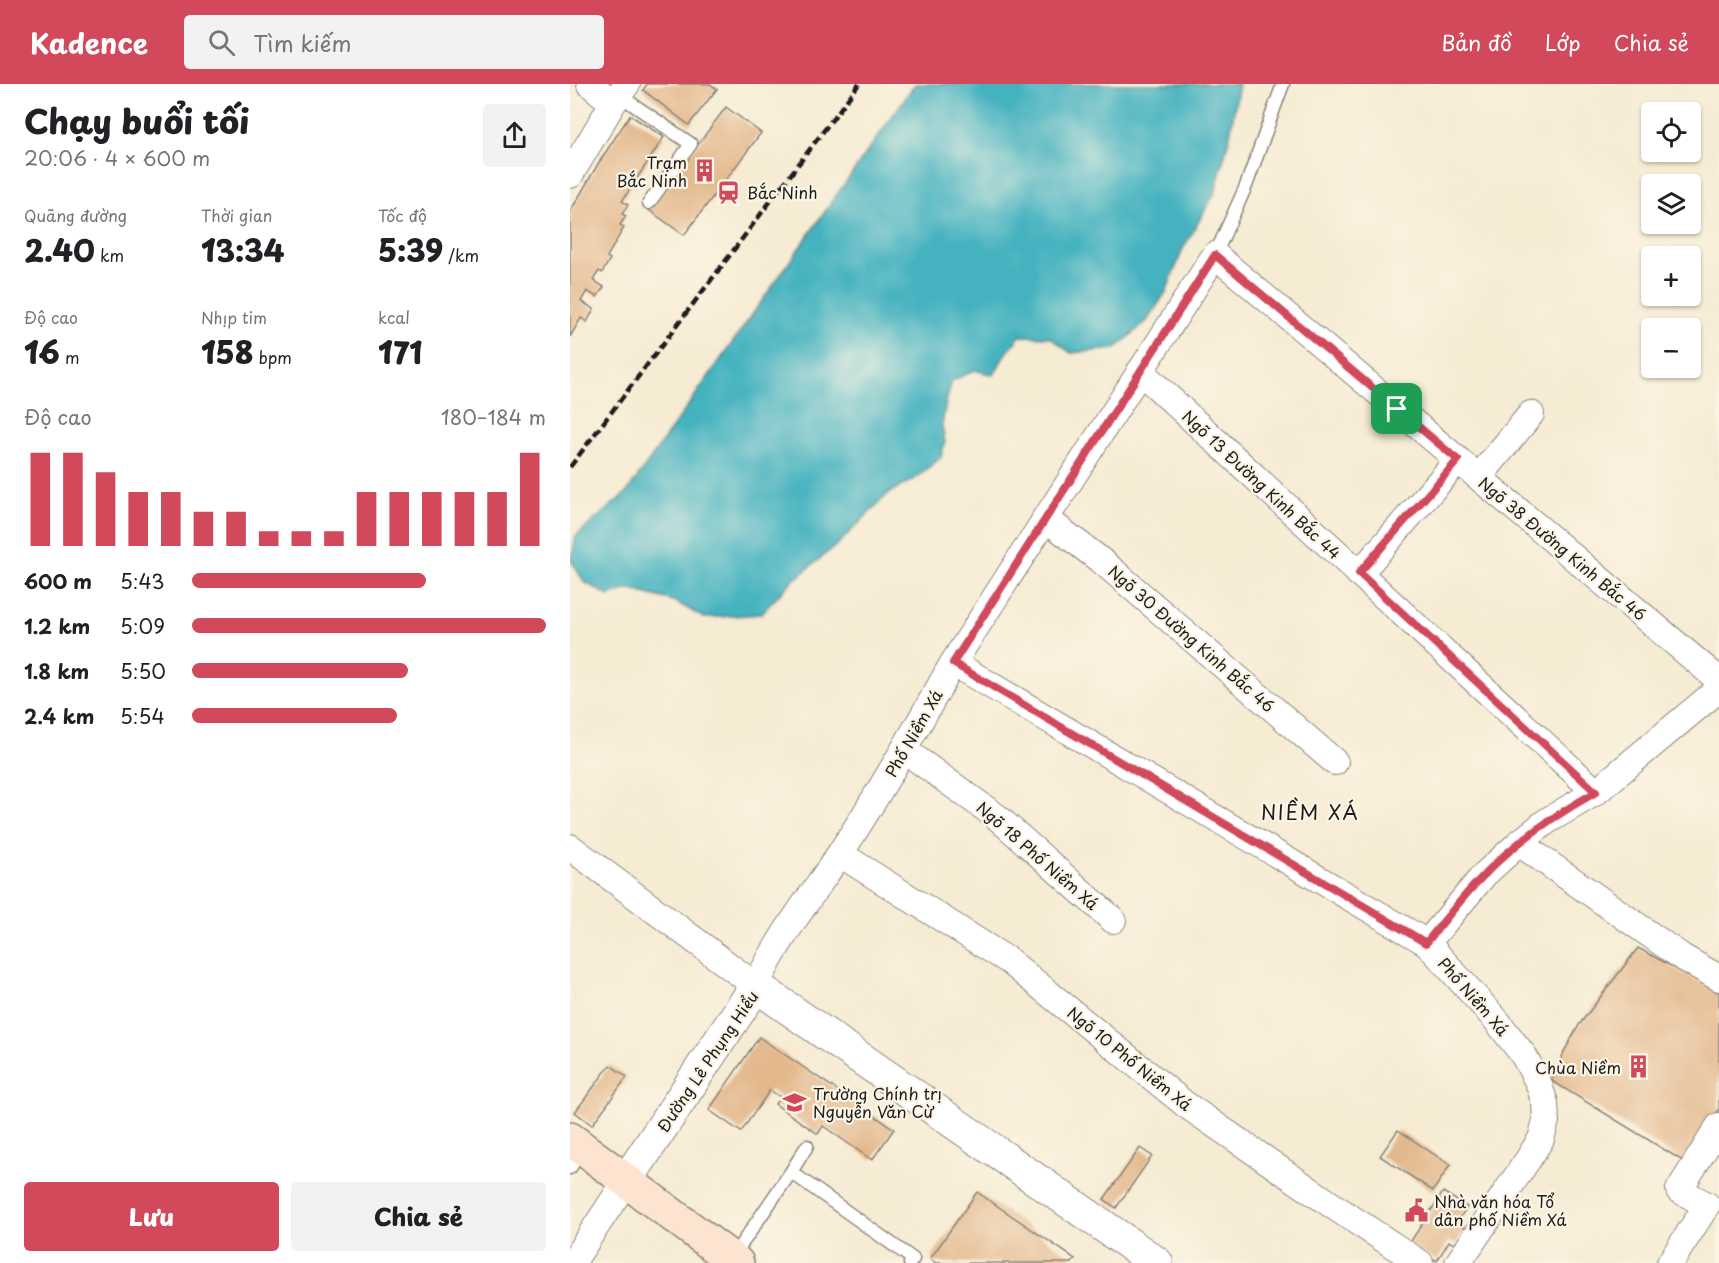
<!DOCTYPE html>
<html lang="vi">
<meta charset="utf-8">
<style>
:root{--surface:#fff;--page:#f2f2f2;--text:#202124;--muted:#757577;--accent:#d1495b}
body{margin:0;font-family:"Playpen Sans",sans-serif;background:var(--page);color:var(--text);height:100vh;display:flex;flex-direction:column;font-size:22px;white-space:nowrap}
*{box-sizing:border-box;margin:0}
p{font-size:20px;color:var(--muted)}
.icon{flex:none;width:33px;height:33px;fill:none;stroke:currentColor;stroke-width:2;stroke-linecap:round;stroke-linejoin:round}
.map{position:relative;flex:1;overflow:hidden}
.side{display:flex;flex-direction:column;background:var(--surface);width:570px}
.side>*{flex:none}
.tools{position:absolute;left:1071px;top:18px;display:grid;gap:12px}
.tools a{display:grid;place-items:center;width:60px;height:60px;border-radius:6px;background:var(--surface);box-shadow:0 2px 4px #0004;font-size:30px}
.pin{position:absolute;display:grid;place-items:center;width:51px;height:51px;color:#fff;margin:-26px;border-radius:12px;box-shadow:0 3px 9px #0006}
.round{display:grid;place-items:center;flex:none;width:63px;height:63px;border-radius:6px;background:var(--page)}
.headline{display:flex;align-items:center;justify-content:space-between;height:102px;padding:0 24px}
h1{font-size:33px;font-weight:800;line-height:45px}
.metrics{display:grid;grid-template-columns:repeat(3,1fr);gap:9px;height:102px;padding:6px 24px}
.metrics div{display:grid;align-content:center}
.metrics b{font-size:30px;font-weight:800}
.metrics small{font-size:16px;font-weight:400}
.metrics p{font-size:16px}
.chart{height:168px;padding:12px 24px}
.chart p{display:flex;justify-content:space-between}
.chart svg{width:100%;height:108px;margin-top:6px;stroke:var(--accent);stroke-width:6}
.action{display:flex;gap:12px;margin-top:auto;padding:12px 24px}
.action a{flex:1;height:69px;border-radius:6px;background:var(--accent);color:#fff;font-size:24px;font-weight:800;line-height:69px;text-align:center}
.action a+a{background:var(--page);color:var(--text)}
ul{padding:0 24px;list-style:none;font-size:20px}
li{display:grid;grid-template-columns:96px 72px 1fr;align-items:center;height:45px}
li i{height:15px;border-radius:8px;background:var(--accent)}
header{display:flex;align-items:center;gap:36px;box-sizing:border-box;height:84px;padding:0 30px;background:var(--accent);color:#fff}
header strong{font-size:28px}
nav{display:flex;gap:33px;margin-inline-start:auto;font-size:21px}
.search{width:420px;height:54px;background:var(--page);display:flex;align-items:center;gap:15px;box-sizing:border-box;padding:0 21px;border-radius:6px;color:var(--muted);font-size:22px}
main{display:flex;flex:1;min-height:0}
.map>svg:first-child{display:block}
</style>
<header>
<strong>Kadence</strong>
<div class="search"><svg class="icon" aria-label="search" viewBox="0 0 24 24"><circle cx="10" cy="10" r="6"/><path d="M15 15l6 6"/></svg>Tìm kiếm</div>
<nav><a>Bản đồ</a><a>Lớp</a><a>Chia sẻ</a></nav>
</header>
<main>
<section class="side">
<div class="headline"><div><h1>Chạy buổi tối</h1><p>20:06 · 4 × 600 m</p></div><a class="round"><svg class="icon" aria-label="share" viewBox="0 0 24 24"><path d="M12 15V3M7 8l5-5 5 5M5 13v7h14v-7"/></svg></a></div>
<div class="metrics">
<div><p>Quãng đường</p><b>2.40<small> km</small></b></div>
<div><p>Thời gian</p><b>13:34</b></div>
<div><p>Tốc độ</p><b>5:39<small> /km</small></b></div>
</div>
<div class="metrics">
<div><p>Độ cao</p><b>16<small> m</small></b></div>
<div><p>Nhịp tim</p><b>158<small> bpm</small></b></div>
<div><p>kcal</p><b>171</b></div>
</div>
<div class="chart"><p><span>Độ cao</span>180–184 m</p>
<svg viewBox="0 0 160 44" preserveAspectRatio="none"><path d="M5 44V6M15 44V6M25 44V14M35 44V22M45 44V22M55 44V30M65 44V30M75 44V38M85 44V38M95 44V38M105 44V22M115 44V22M125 44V22M135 44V22M145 44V22M155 44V6"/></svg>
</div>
<ul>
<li><b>600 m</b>5:43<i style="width:66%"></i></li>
<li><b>1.2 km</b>5:09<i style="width:100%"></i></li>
<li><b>1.8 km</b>5:50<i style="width:61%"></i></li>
<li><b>2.4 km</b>5:54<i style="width:58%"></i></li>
</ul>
<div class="action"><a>Lưu</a><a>Chia sẻ</a></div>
</section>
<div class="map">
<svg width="1149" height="1179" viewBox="0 0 1149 1179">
<rect width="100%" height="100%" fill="#fcf5e5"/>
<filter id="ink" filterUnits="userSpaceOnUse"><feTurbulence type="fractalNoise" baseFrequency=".0167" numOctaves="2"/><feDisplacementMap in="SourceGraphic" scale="12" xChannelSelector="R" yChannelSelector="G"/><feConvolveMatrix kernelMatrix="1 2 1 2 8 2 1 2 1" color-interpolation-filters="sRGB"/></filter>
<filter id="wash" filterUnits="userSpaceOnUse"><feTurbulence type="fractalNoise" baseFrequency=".008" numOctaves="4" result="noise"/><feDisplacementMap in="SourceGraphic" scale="24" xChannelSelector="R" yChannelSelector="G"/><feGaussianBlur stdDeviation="1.35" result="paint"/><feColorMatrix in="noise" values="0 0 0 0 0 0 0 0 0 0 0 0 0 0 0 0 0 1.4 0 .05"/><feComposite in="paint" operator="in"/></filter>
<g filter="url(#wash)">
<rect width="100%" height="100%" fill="#f6ebd3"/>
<path fill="#44b2c0" stroke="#30676e" stroke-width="1.5" d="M345,0H669L660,51L645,109L613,165L596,208L577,237L545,265L501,269L480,253L450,252L433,274L424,291L404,286L382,297L376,318L372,342L375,358L371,373L348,393L319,409L268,460L220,499L191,530L134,534L104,517L58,505L39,512L14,498L1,476L6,452L57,408Z"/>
<g id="blocks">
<path fill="#e3b88c" d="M77,0H140L147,5L119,41L73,6Z
M156,23L191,49L114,151L79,126Z
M60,31L94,53L52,117L58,121L52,130L56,132L50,141L54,143L37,173L40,175L32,189L29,187L23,196L34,203L27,213L17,207L11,217L24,225L17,238L11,234L0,253V128L28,80Z
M1068,864L1149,908V1025L1116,1079L982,997L994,968L1009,941Z
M189,953L324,1045L302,1076L253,1042L248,1050L205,1020L210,1013L200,1006L171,1048L139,1026Z
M40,981L57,993L22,1041L5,1028Z
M828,1046L880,1081L863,1107L810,1072Z
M570,1064L582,1072L546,1124L534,1115Z
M407,1108L505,1175L502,1179H366L360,1175Z
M873,1108L897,1123L887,1138L896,1144L885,1161L879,1157L867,1177L839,1160Z"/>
</g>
</g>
<g filter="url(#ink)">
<use href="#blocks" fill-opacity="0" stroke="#898478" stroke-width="1.5"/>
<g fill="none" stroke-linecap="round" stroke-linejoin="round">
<defs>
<path id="service" d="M49,11L121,60L79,119
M645,171L676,102L713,0
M0,1084L12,1065
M221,1088L237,1062
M162,1174L221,1088L343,1175L340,1179"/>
<path id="minor" d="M20,0L43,19
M0,91L43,19L57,0
M570,287L1026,708
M909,393L961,330
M475,434L534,479L765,678
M789,490L888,376
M383,579L645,171L1149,596
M334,666L427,733L543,836
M949,759L1112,873L1149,894
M0,763L186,902C209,853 239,815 269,771C310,709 346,644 383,579L857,859L927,937L954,972L968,998L975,1019L976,1037L971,1055L959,1074L888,1179
M270,770L439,877L616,1021L769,1126L850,1179
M857,859L914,791L949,759L977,737L1026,708L1149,605
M2,1179L56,1097
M1100,1179L1137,1121L1109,1106L1149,1042"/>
<path id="tertiary" d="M56,1097L186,902L587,1179"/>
<path id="secondary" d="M0,1055L167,1179"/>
</defs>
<use href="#service" stroke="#898478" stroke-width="15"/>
<use href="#minor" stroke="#898478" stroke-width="28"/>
<use href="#tertiary" stroke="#898478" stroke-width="34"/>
<use href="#secondary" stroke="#898478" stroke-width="36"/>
<use href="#service" stroke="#fff" stroke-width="12"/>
<use href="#minor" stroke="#fff" stroke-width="26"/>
<use href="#tertiary" stroke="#fff" stroke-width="32"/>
<use href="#secondary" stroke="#fde4d1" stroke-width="33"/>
<path stroke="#1c1c1c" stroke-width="4.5" stroke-dasharray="9 4.5" stroke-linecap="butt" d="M0,383L289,0"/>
</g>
</g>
<g fill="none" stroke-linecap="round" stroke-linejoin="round" filter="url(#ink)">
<defs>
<path id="route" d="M645,171L888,376L789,489L1026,708C985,731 946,757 914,791C893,812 875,836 856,859L383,579Z"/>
</defs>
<use href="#route" stroke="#fff" stroke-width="12"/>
<use href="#route" stroke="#d1495b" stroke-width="8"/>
</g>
<defs>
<symbol id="building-bare" viewBox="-9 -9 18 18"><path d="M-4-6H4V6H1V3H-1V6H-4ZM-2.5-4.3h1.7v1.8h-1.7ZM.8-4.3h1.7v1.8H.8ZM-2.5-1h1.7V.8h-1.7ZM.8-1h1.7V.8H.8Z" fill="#d1495b" stroke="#fcf5e5" stroke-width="2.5" paint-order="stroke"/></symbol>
<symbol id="station-bare" viewBox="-9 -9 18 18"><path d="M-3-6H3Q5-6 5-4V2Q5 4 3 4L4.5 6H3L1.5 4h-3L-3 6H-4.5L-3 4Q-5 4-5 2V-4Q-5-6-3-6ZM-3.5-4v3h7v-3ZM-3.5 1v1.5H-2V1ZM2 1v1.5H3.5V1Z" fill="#d1495b" stroke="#fcf5e5" stroke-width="2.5" paint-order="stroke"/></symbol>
<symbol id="university-bare" viewBox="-9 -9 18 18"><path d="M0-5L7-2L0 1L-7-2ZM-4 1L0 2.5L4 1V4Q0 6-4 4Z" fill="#d1495b" stroke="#fcf5e5" stroke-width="2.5" paint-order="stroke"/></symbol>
<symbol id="civic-bare" viewBox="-9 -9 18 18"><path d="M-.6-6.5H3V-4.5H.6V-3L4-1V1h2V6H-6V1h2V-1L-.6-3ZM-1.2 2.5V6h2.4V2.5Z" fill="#d1495b" stroke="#fcf5e5" stroke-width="2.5" paint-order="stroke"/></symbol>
</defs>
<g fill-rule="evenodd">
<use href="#building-bare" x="118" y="70" width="33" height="33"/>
<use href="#station-bare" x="142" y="92" width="33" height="33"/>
<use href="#building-bare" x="1052" y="966" width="33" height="33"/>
<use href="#university-bare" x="208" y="1002" width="33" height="33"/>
<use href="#civic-bare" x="830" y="1110" width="33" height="33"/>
</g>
<g text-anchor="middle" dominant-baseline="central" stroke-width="4.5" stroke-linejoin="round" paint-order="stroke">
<g font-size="16" fill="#1c1c1c" stroke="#fcf5e5" text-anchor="start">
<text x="117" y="78" text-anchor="end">Trạm<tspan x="117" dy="18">Bắc Ninh</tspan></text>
<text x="177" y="108">Bắc Ninh</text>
<text x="1051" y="983" text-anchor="end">Chùa Niềm</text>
<text x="243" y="1009">Trường Chính trị<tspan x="243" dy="18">Nguyễn Văn Cừ</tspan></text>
<text x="864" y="1117">Nhà văn hóa Tổ<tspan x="864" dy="18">dân phố Niềm Xá</tspan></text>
</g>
<g font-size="16" fill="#1c1c1c" stroke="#fcf5e5">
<text transform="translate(692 400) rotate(43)">Ngõ 13 Đường Kinh Bắc 44</text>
<text transform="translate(993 464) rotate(40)">Ngõ 38 Đường Kinh Bắc 46</text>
<text transform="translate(622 554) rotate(41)">Ngõ 30 Đường Kinh Bắc 46</text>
<text transform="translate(343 649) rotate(-60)">Phố Niềm Xá</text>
<text transform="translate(468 771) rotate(41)">Ngõ 18 Phố Niềm Xá</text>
<text transform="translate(904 912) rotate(49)">Phố Niềm Xá</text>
<text transform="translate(560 974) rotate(39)">Ngõ 10 Phố Niềm Xá</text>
<text transform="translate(137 977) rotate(-56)">Đường Lê Phụng Hiểu</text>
</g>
<g font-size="20" letter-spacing="1.5" fill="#1c1c1c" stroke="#fcf5e5">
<text x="740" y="728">NIỀM XÁ</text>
</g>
</g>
</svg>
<div class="tools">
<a><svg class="icon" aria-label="locate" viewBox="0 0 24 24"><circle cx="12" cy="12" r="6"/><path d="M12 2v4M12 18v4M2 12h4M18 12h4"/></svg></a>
<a><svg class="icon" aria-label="layers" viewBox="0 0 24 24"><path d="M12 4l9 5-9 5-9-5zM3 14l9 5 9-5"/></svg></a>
<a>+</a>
<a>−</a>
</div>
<div class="pin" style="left:827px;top:325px;background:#1e9e55"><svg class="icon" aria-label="arrive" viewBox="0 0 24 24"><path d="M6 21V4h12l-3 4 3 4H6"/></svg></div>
</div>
</main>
